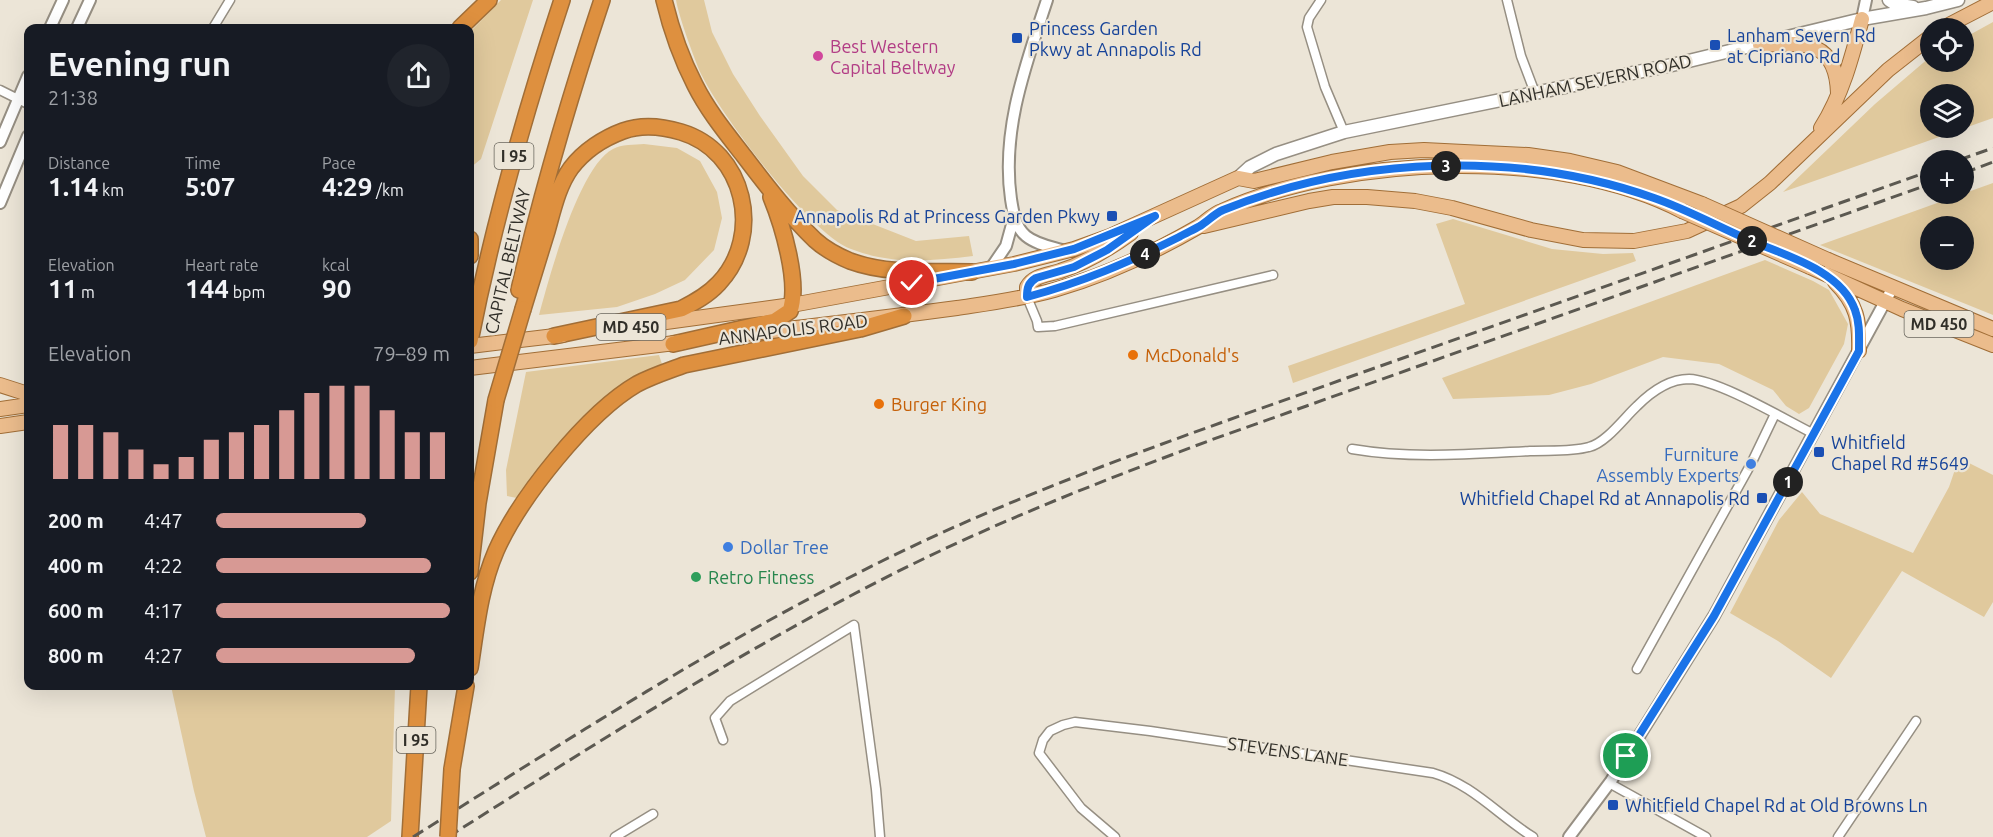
<!DOCTYPE html>
<meta charset="utf-8">
<style>
:root{--surface:#171b24;--page:#20242c;--text:#f1f3f6;--muted:#9ea1a6;--accent:#d79994}
body{margin:0;font-family:Ubuntu,sans-serif;background:var(--page);color:var(--text);height:100vh;display:flex;flex-direction:column;font-size:22px;white-space:nowrap}
*{box-sizing:border-box;margin:0}
p{font-size:20px;color:var(--muted)}
.icon{flex:none;width:33px;height:33px;fill:none;stroke:currentColor;stroke-width:2;stroke-linecap:round;stroke-linejoin:round}
.map{position:relative;flex:1;overflow:hidden}
.details{position:absolute;left:24px;top:24px;width:450px;height:666px;display:flex;flex-direction:column;background:var(--surface);border-radius:12px;box-shadow:0 6px 24px #0002}
.details>*{flex:none}
.fabs{position:absolute;left:1920px;top:18px;display:grid;gap:12px}
.fabs a{display:grid;place-items:center;width:54px;height:54px;border-radius:50%;background:var(--surface);box-shadow:0 6px 24px #0002;font-size:30px}
.pin{position:absolute;display:grid;place-items:center;width:51px;height:51px;color:#fff;margin:-26px;border:3px solid #fff;border-radius:50%;box-shadow:0 2px 6px #0007}
.km{position:absolute;width:30px;height:30px;margin:-15px;border-radius:50%;background:#222;color:#fff;font-size:16px;line-height:30px;text-align:center}
.round{display:grid;place-items:center;flex:none;width:63px;height:63px;border-radius:32px;background:var(--page)}
.head{display:flex;align-items:center;justify-content:space-between;height:102px;padding:0 24px}
h1{font-size:33px;font-weight:600;line-height:45px}
.stats{display:grid;grid-template-columns:repeat(3,1fr);gap:9px;height:102px;padding:6px 24px}
.stats div{display:grid;align-content:center}
.stats b{font-size:26px;font-weight:600}
.stats small{font-size:16px;font-weight:400}
.stats p{font-size:16px}
.chart{height:168px;padding:12px 24px}
.chart p{display:flex;justify-content:space-between}
.chart svg{width:100%;height:108px;margin-top:6px;stroke:var(--accent);stroke-width:6}
ul{padding:0 24px;list-style:none;font-size:20px}
li{display:grid;grid-template-columns:96px 72px 1fr;align-items:center;height:45px}
li i{height:15px;border-radius:8px;background:var(--accent)}
.map>svg:first-child{display:block}
</style>
<div class="map">
<svg width="1993" height="837" viewBox="0 0 1993 837">
<rect width="100%" height="100%" fill="#ece5d7"/>
<path fill="#e0c99d" fill-rule="evenodd" d="M501,0H533L481,159L470,168V32Z
M676,0H704L712,32L733,74L760,116L803,176L837,210L916,241L969,236L973,256C931,261 892,265 851,249C810,234 721,115 701,74C694,58 679,17 676,0Z
M1993,22V118L1783,192L1875,104L1930,57V62H1964V38ZM1964,94V128H1930V94Z
M644,144L677,148L700,161L717,192L722,218L714,250L685,280L655,294L617,307L539,315C549,278 579,166 613,149C621,144 635,145 644,144Z
M1993,183V315L1820,245ZM1930,226H1964V260H1930Z
M1453,219L1552,249L1603,254L1633,253L1636,261L1293,383L1288,366L1465,304L1436,224Z
M1765,260L1813,281L1829,290L1848,324L1844,344L1809,408L1799,414L1786,406L1773,390L1719,364L1663,357L1591,384L1549,395L1453,399L1442,378Z
M659,355L662,364L616,389L587,417L517,498L507,496L506,470L526,372Z
M1959,458L1993,475V602L1984,617L1902,571L1831,678L1778,641L1730,613L1779,520L1802,492L1820,514L1913,553L1949,487Z
M171,686H395L391,821L367,837H206L194,791Z"/>
<g fill="none" stroke-linecap="round" stroke-linejoin="round">
<defs>
<path id="minor" d="M1321,0L1309,18L1307,27L1325,87L1344,132
M1507,0L1521,56L1535,93
M213,28L230,0
M0,90L28,104
M1027,297L1037,321L1038,327L1055,326L1273,275
M1352,449C1410,459 1471,454 1530,451C1549,450 1571,452 1589,447C1606,443 1624,418 1637,406C1651,392 1668,379 1689,379C1719,380 1784,419 1814,434
M1637,669L1751,464L1775,414
M723,740L715,718L730,701L854,625L876,789L880,837
M1609,783L1706,837
M615,837L653,814
M1115,837L1081,808L1039,753L1043,740L1050,731L1063,725L1075,722L1150,731L1433,773C1472,784 1499,816 1533,837
M1838,837L1916,721"/>
<path id="tertiary" d="M1047,0C1026,64 1001,130 1011,199C1013,212 1015,227 1026,236C1037,245 1053,247 1065,251
M1862,19L1866,0
M50,28L63,0
M77,28L90,0
M0,142L28,76
M0,203L28,136
M991,268L1006,246L1014,217
M1569,837L1611,781L1714,616L1893,287"/>
<path id="secondary" d="M1889,0L1895,4L1913,7
M1238,178L1250,167L1276,154L1344,132L1672,65L1862,19L1926,8L1958,0"/>
<path id="primary" d="M1943,28L1993,2
M1760,45C1802,43 1836,38 1838,93
M1821,128C1842,95 1852,57 1862,19
M1204,226L1309,201L1333,197H1367L1415,201L1452,208L1531,230L1583,240L1634,241L1687,231L1741,206L1770,183L1888,70L1930,37
M1828,260L1993,329
M1810,267L1902,309L1993,345
M1835,282C1857,304 1860,321 1859,351
M1027,297V287C1034,275 1048,275 1060,271C1086,263 1109,249 1131,233
M615,329L792,305L1014,264L1074,249L1110,236L1238,178L1254,181L1332,162L1390,152L1424,150L1464,152L1528,155L1570,161L1617,172L1702,204
M737,335C811,326 884,318 957,308C990,303 1022,299 1054,290C1103,276 1153,253 1198,227C1206,222 1213,214 1222,211C1346,155 1560,147 1682,211
M470,346L563,335
M470,368L683,342
M0,385L28,394
M0,409L28,405
M0,426L28,422"/>
<path id="motorway" d="M664,0C671,29 681,58 695,85C708,111 727,134 744,156C766,185 789,215 815,240C825,249 838,256 850,261C888,275 932,271 972,272
M460,28L489,0
M470,239V256
M519,290C542,191 570,96 602,0
M523,309C531,283 539,257 547,231C553,210 558,186 571,168C584,151 604,138 623,131C642,124 661,126 681,132C745,151 764,235 719,283C708,295 695,302 681,309L554,336
M470,341C493,225 525,112 562,0
M673,344L775,321L790,311C800,282 782,224 771,197
M470,572L478,503L496,400
M470,668C476,629 480,588 496,551C519,499 587,413 637,384C652,376 668,371 684,365L860,329L904,316
M452,769L466,686
M410,837L419,686"/>
</defs>
<use href="#minor" stroke="#968f83" stroke-width="11"/>
<use href="#tertiary" stroke="#968f83" stroke-width="14"/>
<use href="#secondary" stroke="#968f83" stroke-width="15"/>
<use href="#primary" stroke="#a16e37" stroke-width="16"/>
<use href="#motorway" stroke="#a16e37" stroke-width="18"/>
<use href="#minor" stroke="#fff" stroke-width="8"/>
<use href="#tertiary" stroke="#fff" stroke-width="10"/>
<use href="#secondary" stroke="#fff" stroke-width="12"/>
<use href="#primary" stroke="#ebbc8c" stroke-width="14"/>
<use href="#motorway" stroke="#de903f" stroke-width="15"/>
<path stroke="#5c5951" stroke-width="3" stroke-dasharray="12 6" stroke-linecap="butt" d="M1959,160L1993,148
M1964,173L1993,162
M413,837C564,742 714,645 874,565C1028,488 1193,433 1355,375C1547,307 1739,239 1930,171
M448,837C590,747 731,657 881,580C988,525 1099,482 1211,440L1930,184"/>
<defs>
<path id="primary-bridge" d="M1702,204L1828,260
M1682,211L1810,267"/>
<path id="motorway-bridge" d="M496,400L523,309
M448,837L452,769"/>
</defs>
<use href="#primary-bridge" stroke="#a16e37" stroke-width="16" stroke-linecap="butt"/>
<use href="#motorway-bridge" stroke="#a16e37" stroke-width="18" stroke-linecap="butt"/>
<use href="#primary-bridge" stroke="#ebbc8c" stroke-width="14"/>
<use href="#motorway-bridge" stroke="#de903f" stroke-width="15"/>
</g>
<g fill="none" stroke-linecap="round" stroke-linejoin="round">
<defs>
<path id="route" d="M912,283L1014,264L1074,249L1155,216L1107,250L1074,267L1036,278C1028,283 1027,288 1027,297C1083,282 1127,263 1179,237C1186,233 1193,230 1200,226C1208,221 1214,214 1223,210C1356,156 1518,150 1654,198C1686,209 1717,226 1749,240C1784,255 1841,270 1855,310C1860,323 1859,337 1859,351L1714,616L1626,756"/>
</defs>
<use href="#route" stroke="#fff" stroke-width="12"/>
<use href="#route" stroke="#1a73e8" stroke-width="8"/>
</g>
<g fill="#1a4fb4" stroke="#ece5d7" stroke-width="2">
<rect x="1011" y="32" width="12" height="12" rx="3"/>
<rect x="1709" y="39" width="12" height="12" rx="3"/>
<rect x="1106" y="210" width="12" height="12" rx="3"/>
<rect x="1813" y="446" width="12" height="12" rx="3"/>
<rect x="1756" y="492" width="12" height="12" rx="3"/>
<rect x="1607" y="799" width="12" height="12" rx="3"/>
</g>
<circle fill="#d1479c" stroke="#ece5d7" stroke-width="2" cx="818" cy="56" r="6"/>
<g fill="#e8710a" stroke="#ece5d7" stroke-width="2">
<circle cx="1133" cy="355" r="6"/>
<circle cx="879" cy="404" r="6"/>
</g>
<g fill="#3f7fe0" stroke="#ece5d7" stroke-width="2">
<circle cx="1751" cy="464" r="6"/>
<circle cx="728" cy="547" r="6"/>
</g>
<circle fill="#2e9e5b" stroke="#ece5d7" stroke-width="2" cx="696" cy="577" r="6"/>
<g text-anchor="middle" dominant-baseline="central" stroke-width="4.5" stroke-linejoin="round" paint-order="stroke">
<g fill="#ece5d7" stroke="#69665d" stroke-width="1.5">
<rect x="494.5" y="143" width="39" height="26" rx="4.5"/>
<rect x="1904.5" y="311" width="69" height="26" rx="4.5"/>
<rect x="596.5" y="314" width="69" height="26" rx="4.5"/>
<rect x="396.5" y="727" width="39" height="26" rx="4.5"/>
</g>
<g font-size="16" font-weight="bold" fill="#312f29">
<text x="514" y="156">I 95</text>
<text x="1939" y="324">MD 450</text>
<text x="631" y="327">MD 450</text>
<text x="416" y="740">I 95</text>
</g>
<g font-size="18" fill="#164399" stroke="#ece5d7" text-anchor="start">
<text x="1029" y="28">Princess Garden<tspan x="1029" dy="21">Pkwy at Annapolis Rd</tspan></text>
<text x="1727" y="35">Lanham Severn Rd<tspan x="1727" dy="21">at Cipriano Rd</tspan></text>
<text x="1100" y="216" text-anchor="end">Annapolis Rd at Princess Garden Pkwy</text>
<text x="1831" y="442">Whitfield<tspan x="1831" dy="21">Chapel Rd #5649</tspan></text>
<text x="1750" y="498" text-anchor="end">Whitfield Chapel Rd at Annapolis Rd</text>
<text x="1625" y="805">Whitfield Chapel Rd at Old Browns Ln</text>
</g>
<g font-size="18" fill="#b23c85" stroke="#ece5d7" text-anchor="start">
<text x="830" y="46">Best Western<tspan x="830" dy="21">Capital Beltway</tspan></text>
</g>
<g font-size="18" fill="#312f29" stroke="#ece5d7">
<text transform="translate(1595 80) rotate(-12)">LANHAM SEVERN ROAD</text>
<text transform="translate(507 261) rotate(-77)">CAPITAL BELTWAY</text>
<text transform="translate(793 329) rotate(-7)">ANNAPOLIS ROAD</text>
<text transform="translate(1288 751) rotate(8)">STEVENS LANE</text>
</g>
<g font-size="18" fill="#c56008" stroke="#ece5d7" text-anchor="start">
<text x="1145" y="355">McDonald's</text>
<text x="891" y="404">Burger King</text>
</g>
<g font-size="18" fill="#366cbe" stroke="#ece5d7" text-anchor="end">
<text x="1739" y="454">Furniture<tspan x="1739" dy="21">Assembly Experts</tspan></text>
<text x="740" y="547" text-anchor="start">Dollar Tree</text>
</g>
<g font-size="18" fill="#27864d" stroke="#ece5d7" text-anchor="start">
<text x="708" y="577">Retro Fitness</text>
</g>
</g>
</svg>
<div class="fabs">
<a><svg class="icon" aria-label="locate" viewBox="0 0 24 24"><circle cx="12" cy="12" r="6"/><path d="M12 2v4M12 18v4M2 12h4M18 12h4"/></svg></a>
<a><svg class="icon" aria-label="layers" viewBox="0 0 24 24"><path d="M12 4l9 5-9 5-9-5zM3 14l9 5 9-5"/></svg></a>
<a>+</a>
<a>−</a>
</div>
<div class="pin" style="left:1626px;top:756px;background:#1e9e55"><svg class="icon" aria-label="arrive" viewBox="0 0 24 24"><path d="M6 21V4h12l-3 4 3 4H6"/></svg></div>
<div class="pin" style="left:912px;top:283px;background:#d93025"><svg class="icon" aria-label="check" viewBox="0 0 24 24"><path d="M5 12l5 5 9-10"/></svg></div>
<b class="km" style="left:1788px;top:482px">1</b>
<b class="km" style="left:1752px;top:241px">2</b>
<b class="km" style="left:1446px;top:166px">3</b>
<b class="km" style="left:1145px;top:254px">4</b>
<section class="details">
<div class="head"><div><h1>Evening run</h1><p>21:38</p></div><a class="round"><svg class="icon" aria-label="share" viewBox="0 0 24 24"><path d="M12 15V3M7 8l5-5 5 5M5 13v7h14v-7"/></svg></a></div>
<div class="stats">
<div><p>Distance</p><b>1.14<small> km</small></b></div>
<div><p>Time</p><b>5:07</b></div>
<div><p>Pace</p><b>4:29<small> /km</small></b></div>
</div>
<div class="stats">
<div><p>Elevation</p><b>11<small> m</small></b></div>
<div><p>Heart rate</p><b>144<small> bpm</small></b></div>
<div><p>kcal</p><b>90</b></div>
</div>
<div class="chart"><p><span>Elevation</span>79–89 m</p>
<svg viewBox="0 0 160 44" preserveAspectRatio="none"><path d="M5 44V22M15 44V22M25 44V25M35 44V32M45 44V38M55 44V35M65 44V28M75 44V25M85 44V22M95 44V16M105 44V9M115 44V6M125 44V6M135 44V16M145 44V25M155 44V25"/></svg>
</div>
<ul>
<li><b>200 m</b>4:47<i style="width:64%"></i></li>
<li><b>400 m</b>4:22<i style="width:92%"></i></li>
<li><b>600 m</b>4:17<i style="width:100%"></i></li>
<li><b>800 m</b>4:27<i style="width:85%"></i></li>
</ul>
</section>
</div>
